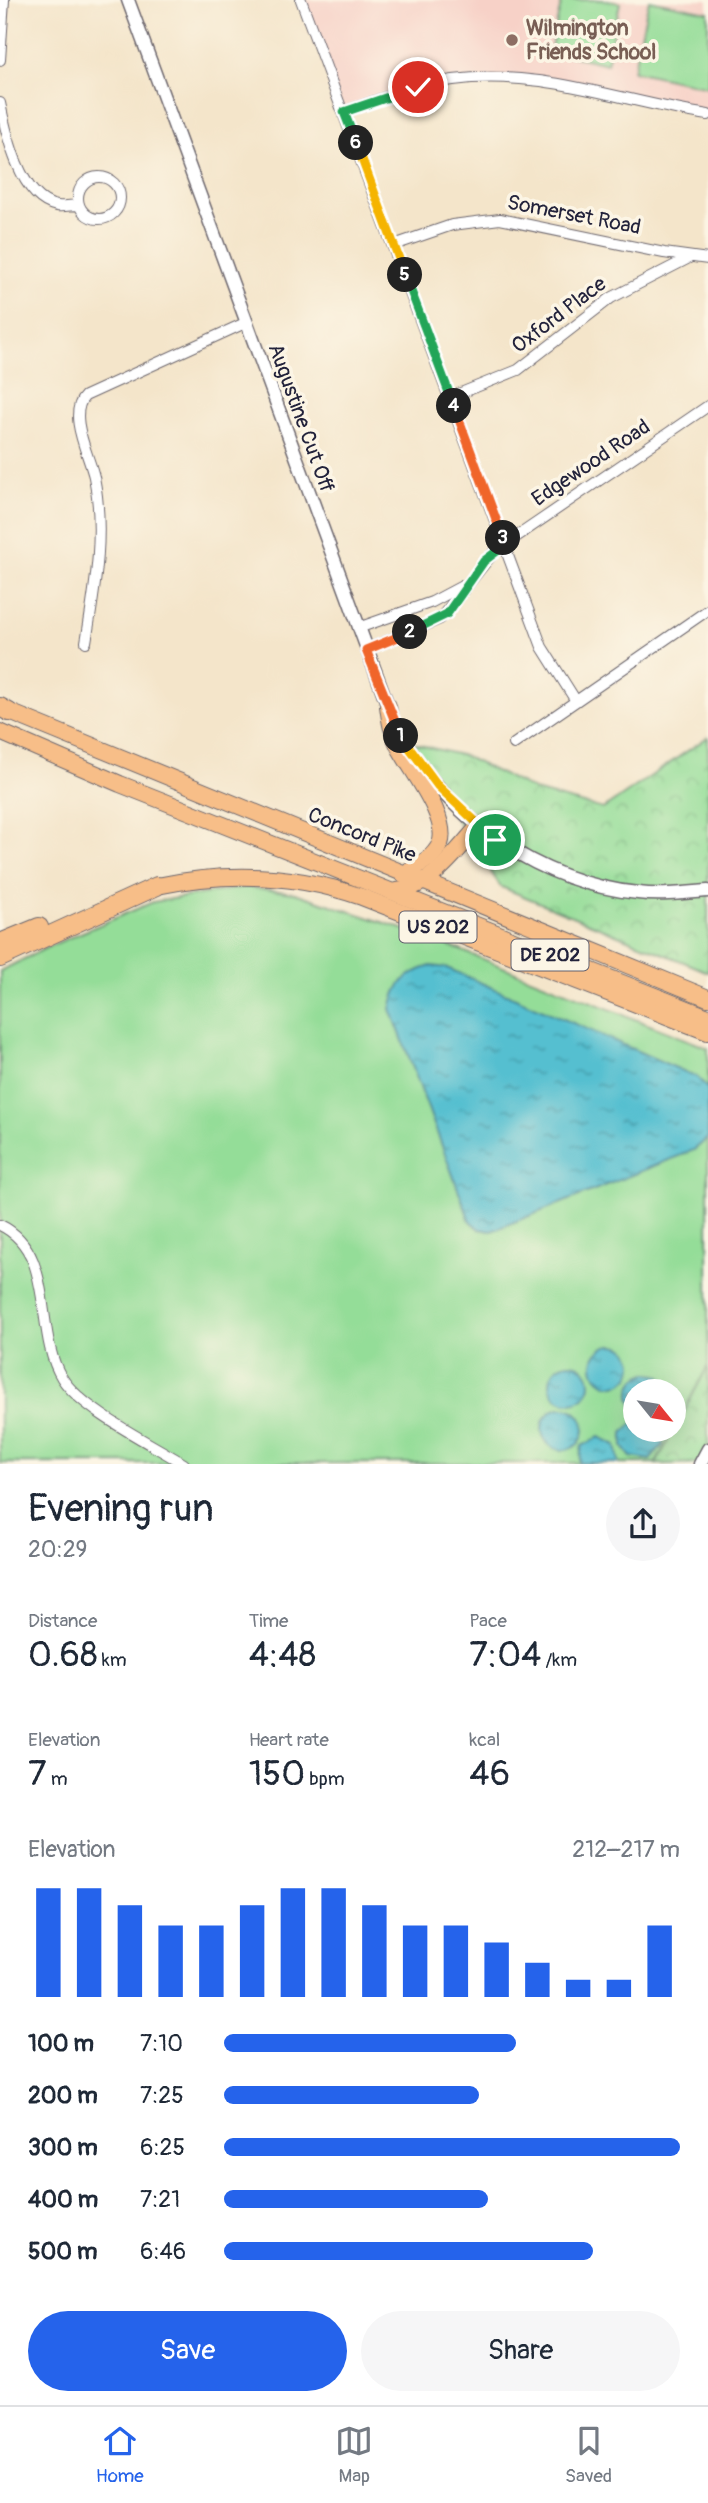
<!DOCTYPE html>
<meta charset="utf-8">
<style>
:root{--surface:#fff;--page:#f6f6f7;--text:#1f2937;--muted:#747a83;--line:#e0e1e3;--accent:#2563eb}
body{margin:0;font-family:Pangolin,sans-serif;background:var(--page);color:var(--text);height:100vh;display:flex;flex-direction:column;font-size:26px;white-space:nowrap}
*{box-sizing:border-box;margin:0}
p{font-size:23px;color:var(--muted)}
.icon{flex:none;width:38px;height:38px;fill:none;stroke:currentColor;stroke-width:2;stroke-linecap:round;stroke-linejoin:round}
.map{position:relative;height:1464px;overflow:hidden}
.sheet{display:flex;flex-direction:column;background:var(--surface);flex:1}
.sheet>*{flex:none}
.needle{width:46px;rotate:120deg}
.buttons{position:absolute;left:623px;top:1379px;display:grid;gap:14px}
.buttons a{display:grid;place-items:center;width:63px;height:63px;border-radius:50%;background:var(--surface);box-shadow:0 7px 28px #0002;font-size:35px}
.pin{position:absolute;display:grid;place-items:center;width:60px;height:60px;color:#fff;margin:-30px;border:4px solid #fff;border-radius:50%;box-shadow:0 2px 7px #0007}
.km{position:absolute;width:35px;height:35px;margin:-18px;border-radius:50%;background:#222;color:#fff;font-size:19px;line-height:35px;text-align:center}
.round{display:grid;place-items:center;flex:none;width:74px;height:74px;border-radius:37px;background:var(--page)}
.headline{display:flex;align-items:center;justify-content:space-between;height:119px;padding:0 28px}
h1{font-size:38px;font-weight:600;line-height:52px}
.figures{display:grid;grid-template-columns:repeat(3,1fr);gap:10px;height:119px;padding:7px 28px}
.figures div{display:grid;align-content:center}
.figures b{font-size:35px;font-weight:600}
.figures small{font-size:19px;font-weight:400}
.figures p{font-size:19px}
.chart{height:196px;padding:14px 28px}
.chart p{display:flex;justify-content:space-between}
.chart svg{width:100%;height:126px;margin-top:7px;stroke:var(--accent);stroke-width:6}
.cta{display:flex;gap:14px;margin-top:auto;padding:14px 28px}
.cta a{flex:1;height:80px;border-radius:42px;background:var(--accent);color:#fff;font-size:28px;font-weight:600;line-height:80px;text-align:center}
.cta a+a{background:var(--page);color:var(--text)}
ul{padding:0 28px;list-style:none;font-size:23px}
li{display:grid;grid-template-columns:112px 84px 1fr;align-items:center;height:52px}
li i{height:18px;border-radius:9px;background:var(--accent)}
.menu{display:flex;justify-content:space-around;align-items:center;height:98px;border-top:2px solid var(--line);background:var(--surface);font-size:19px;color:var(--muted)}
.menu a{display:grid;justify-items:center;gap:4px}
.menu .on{color:var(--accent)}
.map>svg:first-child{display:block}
</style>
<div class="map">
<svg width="708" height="1464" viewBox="0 0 708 1464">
<defs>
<pattern id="park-crowns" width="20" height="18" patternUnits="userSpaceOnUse" patternTransform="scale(1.75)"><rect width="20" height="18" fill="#94dd98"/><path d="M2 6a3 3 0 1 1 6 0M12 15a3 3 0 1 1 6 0" fill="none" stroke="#7fbd84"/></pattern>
<pattern id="water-ripples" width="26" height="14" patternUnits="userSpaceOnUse" patternTransform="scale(1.75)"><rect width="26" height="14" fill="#54bfd0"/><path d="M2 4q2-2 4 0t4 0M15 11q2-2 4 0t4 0" fill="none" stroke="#459baa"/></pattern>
</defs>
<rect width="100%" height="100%" fill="#fcf5e5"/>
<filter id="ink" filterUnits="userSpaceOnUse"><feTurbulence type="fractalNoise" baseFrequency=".0143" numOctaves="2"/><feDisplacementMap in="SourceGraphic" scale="14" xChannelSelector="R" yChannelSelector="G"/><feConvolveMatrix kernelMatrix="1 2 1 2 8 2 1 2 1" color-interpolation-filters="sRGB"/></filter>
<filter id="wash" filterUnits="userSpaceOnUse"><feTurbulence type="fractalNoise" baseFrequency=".00686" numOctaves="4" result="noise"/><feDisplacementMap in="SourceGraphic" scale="28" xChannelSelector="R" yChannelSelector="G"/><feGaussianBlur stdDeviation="1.57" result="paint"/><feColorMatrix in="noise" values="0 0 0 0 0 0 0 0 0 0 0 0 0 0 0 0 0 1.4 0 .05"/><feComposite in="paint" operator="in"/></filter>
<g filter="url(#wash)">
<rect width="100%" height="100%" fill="#f4e5ca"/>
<path fill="#f7d1c7" d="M301,0H708V115L555,82L473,78L344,112Z"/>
<path fill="#94dd98" stroke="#5b806a" stroke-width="2" d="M562,0H604L620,3L607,64L550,51Z
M649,0L708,12V87L633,71Z
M246,887L295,893L427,937L708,1048V1366L674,1430V1391H635V1430H674L656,1463H0V971L50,946L153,902Z"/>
<path fill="url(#park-crowns)" stroke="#5b806a" stroke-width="2" d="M708,737V972L501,887L404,741L464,756L538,792L603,809Z
M708,1366V1463L656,1464Z"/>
<path fill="url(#water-ripples)" stroke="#3b7086" stroke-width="2" d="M431,966L447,968L697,1077L708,1089V1138L694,1150L492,1231L479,1229L470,1221L391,1009C396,984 406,973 431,966Z
M593 1365a20 20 0 1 1 40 0a20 20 0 1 1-40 0Z
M550 1383a20 20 0 1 1 40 0a20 20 0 1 1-40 0Z
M647,1373L661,1376L670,1391H635V1408C625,1394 630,1379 647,1373Z
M542 1429a21 21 0 1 1 42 0a21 21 0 1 1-42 0Z
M635,1421V1430L661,1431L663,1445L650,1460L631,1457L623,1447V1433Z
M599,1437L616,1445L619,1463H579L582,1446Z"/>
</g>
<g filter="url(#ink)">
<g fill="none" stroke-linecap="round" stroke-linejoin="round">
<defs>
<path id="minor" d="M301,0L542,647L576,701
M0,60L4,0
M0,103C6,133 20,199 57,206C63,207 72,205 79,205
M344,112C380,99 416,85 453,80C541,68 622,102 708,115
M78 198a21 21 0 1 1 42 0a21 21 0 1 1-42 0Z
M394,245L452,225L500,219L664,253L708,259
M451,397L518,370L611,298L689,258
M358,628L432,602L464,585
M86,642C95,588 105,532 94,477C89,455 67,414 85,396L245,323
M366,650L440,619L494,552L708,406
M514,744L708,610
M0,1225C57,1252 33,1332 62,1378C82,1410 150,1443 184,1464"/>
<path id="tertiary" d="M128,0L391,714
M398,731C449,819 536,882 638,893C661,896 685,893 708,891
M700,1464L708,1449"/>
<path id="primary" d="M0,732L120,784L708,1017
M392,892C431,888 453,855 478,827"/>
<path id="trunk" d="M388,706C390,721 392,734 399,747C411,770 450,819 440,844C433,859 417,866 403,874
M0,708L708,998
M157,886C227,871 294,873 362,897L708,1032"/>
<path id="motorway" d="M0,707L9,712
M0,943L39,927
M0,958L157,886"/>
</defs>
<use href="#minor" stroke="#6c666d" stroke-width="12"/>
<use href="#tertiary" stroke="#6c666d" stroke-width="15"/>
<use href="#primary" stroke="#6c666d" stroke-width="18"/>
<use href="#trunk" stroke="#6c666d" stroke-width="18"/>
<use href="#motorway" stroke="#6c666d" stroke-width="20"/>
<use href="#minor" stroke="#fff" stroke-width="10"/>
<use href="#tertiary" stroke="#fff" stroke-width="12"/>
<use href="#primary" stroke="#f7be88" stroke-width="16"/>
<use href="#trunk" stroke="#f7be88" stroke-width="16"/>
<use href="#motorway" stroke="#f7be88" stroke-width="18"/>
</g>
</g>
<g fill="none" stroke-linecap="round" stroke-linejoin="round" filter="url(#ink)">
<defs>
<path id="split-1" d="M401,736L438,786L495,840"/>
<path id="split-2" d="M401,736L366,650L410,632"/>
<path id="split-3" d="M410,632L447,614L484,561L505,545L503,538"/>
<path id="split-4" d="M454,406L503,538"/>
<path id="split-5" d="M405,275L454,406"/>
<path id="split-6" d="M356,143L405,275"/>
<path id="split-7" d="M356,143L344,112L418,87"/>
</defs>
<use href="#split-1" stroke="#fff" stroke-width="14"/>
<use href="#split-2" stroke="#fff" stroke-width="14"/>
<use href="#split-3" stroke="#fff" stroke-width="14"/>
<use href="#split-4" stroke="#fff" stroke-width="14"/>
<use href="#split-5" stroke="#fff" stroke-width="14"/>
<use href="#split-6" stroke="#fff" stroke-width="14"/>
<use href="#split-7" stroke="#fff" stroke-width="14"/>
<use href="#split-1" stroke="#f5b400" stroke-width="9"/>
<use href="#split-2" stroke="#f0652b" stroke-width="9"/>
<use href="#split-3" stroke="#22a559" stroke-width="9"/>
<use href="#split-4" stroke="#f0652b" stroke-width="9"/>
<use href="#split-5" stroke="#22a559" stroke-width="9"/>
<use href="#split-6" stroke="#f5b400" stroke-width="9"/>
<use href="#split-7" stroke="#22a559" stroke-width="9"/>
</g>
<circle fill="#8d6e63" stroke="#fcf5e5" stroke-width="2.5" cx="512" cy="40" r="7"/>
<g text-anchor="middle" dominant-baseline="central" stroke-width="7" stroke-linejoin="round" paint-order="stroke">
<g fill="#fcf5e5" stroke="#63616e" stroke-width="2">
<rect x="399.5" y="911.5" width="77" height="31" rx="5"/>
<rect x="511.5" y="939.5" width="77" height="31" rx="5"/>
</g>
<g font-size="19" font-weight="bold" fill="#22223b">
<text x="438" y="927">US 202</text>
<text x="550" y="955">DE 202</text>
</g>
<g font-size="21" font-weight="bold" fill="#785e54" stroke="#fcf5e5" text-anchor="start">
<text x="526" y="28">Wilmington<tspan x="526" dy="24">Friends School</tspan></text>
</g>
<g font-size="21" fill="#22223b" stroke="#fcf5e5">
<text transform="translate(574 215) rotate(11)">Somerset Road</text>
<text transform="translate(559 315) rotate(-37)">Oxford Place</text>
<text transform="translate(301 418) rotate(70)">Augustine Cut Off</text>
<text transform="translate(591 463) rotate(-34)">Edgewood Road</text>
<text transform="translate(362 835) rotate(22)">Concord Pike</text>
</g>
</g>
</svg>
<div class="buttons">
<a><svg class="needle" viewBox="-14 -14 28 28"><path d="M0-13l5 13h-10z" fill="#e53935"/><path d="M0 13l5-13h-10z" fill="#747a83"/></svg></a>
</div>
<div class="pin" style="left:495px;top:840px;background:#1e9e55"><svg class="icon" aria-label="arrive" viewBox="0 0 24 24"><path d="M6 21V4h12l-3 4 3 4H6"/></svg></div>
<div class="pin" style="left:418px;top:87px;background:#d93025"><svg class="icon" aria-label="check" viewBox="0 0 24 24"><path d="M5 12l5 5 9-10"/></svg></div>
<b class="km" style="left:401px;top:736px">1</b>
<b class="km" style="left:410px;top:632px">2</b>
<b class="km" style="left:503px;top:538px">3</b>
<b class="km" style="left:454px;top:406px">4</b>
<b class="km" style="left:405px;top:275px">5</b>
<b class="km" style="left:356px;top:143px">6</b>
</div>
<section class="sheet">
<div class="headline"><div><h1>Evening run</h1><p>20:29</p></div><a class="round"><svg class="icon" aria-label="share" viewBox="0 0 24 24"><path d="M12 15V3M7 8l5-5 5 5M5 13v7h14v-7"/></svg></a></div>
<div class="figures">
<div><p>Distance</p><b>0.68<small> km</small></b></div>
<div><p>Time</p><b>4:48</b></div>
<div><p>Pace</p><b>7:04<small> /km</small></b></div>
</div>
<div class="figures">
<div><p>Elevation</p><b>7<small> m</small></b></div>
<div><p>Heart rate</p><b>150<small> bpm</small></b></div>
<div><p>kcal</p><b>46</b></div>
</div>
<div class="chart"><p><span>Elevation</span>212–217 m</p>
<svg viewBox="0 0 160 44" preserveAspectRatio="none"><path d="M5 44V6M15 44V6M25 44V12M35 44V19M45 44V19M55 44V12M65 44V6M75 44V6M85 44V12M95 44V19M105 44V19M115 44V25M125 44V32M135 44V38M145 44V38M155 44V19"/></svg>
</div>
<ul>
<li><b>100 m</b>7:10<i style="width:64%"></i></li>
<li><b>200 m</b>7:25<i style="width:56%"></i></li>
<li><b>300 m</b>6:25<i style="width:100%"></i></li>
<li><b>400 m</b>7:21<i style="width:58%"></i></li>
<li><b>500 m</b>6:46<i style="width:81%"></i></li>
</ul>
<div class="cta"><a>Save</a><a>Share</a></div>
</section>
<nav class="menu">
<a class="on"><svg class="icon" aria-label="home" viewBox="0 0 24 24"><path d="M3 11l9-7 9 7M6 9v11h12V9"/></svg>Home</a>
<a><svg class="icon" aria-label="map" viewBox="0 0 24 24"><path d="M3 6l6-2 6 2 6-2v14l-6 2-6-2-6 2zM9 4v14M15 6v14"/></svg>Map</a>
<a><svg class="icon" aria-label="saved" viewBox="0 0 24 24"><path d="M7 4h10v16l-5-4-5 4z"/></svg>Saved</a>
</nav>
